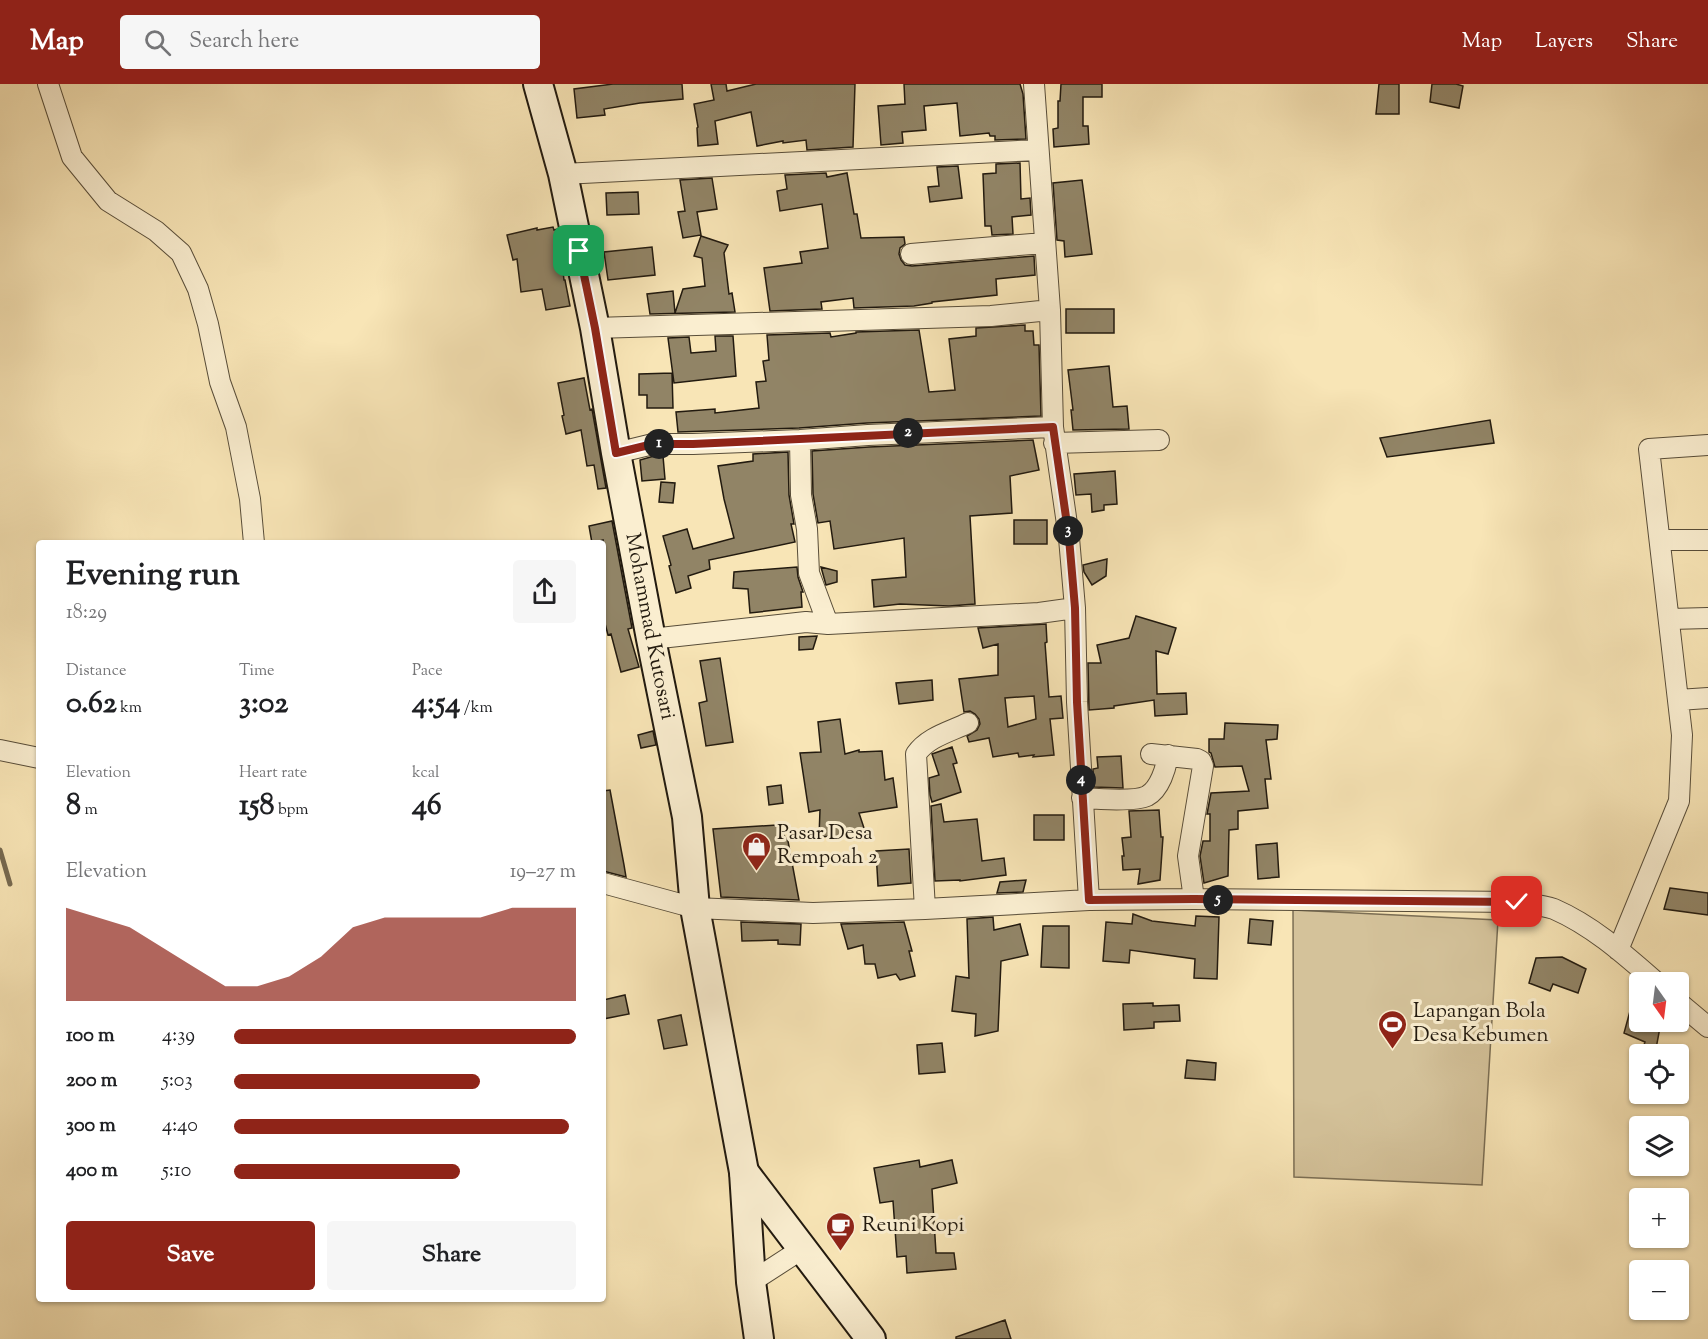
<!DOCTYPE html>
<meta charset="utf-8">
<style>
:root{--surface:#fff;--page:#f6f6f6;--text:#202124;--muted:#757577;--accent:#8f2418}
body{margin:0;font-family:"Sorts Mill Goudy",serif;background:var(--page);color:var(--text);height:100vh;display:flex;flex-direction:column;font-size:22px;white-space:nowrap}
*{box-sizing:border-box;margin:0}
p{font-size:20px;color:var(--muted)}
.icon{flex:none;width:33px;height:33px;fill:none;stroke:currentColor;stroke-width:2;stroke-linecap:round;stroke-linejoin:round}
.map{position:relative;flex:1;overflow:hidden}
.panel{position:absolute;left:36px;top:456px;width:570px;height:762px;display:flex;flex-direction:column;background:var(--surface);border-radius:6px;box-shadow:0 2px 4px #0004}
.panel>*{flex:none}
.needle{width:39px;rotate:166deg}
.fabs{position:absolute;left:1629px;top:888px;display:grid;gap:12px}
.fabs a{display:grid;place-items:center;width:60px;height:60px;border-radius:6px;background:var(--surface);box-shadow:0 2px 4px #0004;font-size:30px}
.pin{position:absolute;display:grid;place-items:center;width:51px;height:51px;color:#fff;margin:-26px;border-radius:12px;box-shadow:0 3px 9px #0006}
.km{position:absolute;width:30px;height:30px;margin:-15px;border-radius:50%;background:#222;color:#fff;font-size:16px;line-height:30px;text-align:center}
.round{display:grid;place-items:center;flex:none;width:63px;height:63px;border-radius:6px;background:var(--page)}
.overview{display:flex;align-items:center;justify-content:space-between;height:102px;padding:0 30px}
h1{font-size:33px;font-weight:700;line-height:45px}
.stats{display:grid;grid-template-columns:repeat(3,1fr);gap:9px;height:102px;padding:6px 30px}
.stats div{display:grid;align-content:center}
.stats b{font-size:30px;font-weight:700}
.stats small{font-size:16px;font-weight:400}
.stats p{font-size:16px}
.chart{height:168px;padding:12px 30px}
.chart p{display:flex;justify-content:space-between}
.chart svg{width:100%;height:108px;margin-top:6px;fill:var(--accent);opacity:.7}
.button{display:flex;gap:12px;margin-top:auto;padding:12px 30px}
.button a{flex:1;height:69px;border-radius:6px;background:var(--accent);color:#fff;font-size:24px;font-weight:700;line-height:69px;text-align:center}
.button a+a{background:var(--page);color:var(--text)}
ul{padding:0 30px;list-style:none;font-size:20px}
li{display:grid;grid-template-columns:96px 72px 1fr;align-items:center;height:45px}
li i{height:15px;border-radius:8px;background:var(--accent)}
header{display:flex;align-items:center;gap:36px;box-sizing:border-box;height:84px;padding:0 30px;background:var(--accent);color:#fff}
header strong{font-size:28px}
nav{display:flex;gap:33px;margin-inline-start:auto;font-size:21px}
.search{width:420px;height:54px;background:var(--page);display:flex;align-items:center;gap:15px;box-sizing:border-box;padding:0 21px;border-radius:6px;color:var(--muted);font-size:22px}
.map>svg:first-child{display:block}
</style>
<header>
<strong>Map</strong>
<div class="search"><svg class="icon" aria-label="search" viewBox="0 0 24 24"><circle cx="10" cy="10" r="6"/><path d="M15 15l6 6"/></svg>Search here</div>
<nav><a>Map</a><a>Layers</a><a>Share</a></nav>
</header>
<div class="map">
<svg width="1708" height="1255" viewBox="0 0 1708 1255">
<rect width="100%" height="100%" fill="#f8e5b6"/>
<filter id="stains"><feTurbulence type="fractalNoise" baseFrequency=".00333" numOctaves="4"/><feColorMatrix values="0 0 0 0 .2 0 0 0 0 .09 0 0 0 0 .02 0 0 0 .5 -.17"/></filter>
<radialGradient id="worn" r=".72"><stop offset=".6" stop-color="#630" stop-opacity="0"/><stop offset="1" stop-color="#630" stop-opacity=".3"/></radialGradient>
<path fill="#d4c29a" stroke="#7b6e54" stroke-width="1.5" d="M1293,826L1498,836L1482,1101L1294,1093Z"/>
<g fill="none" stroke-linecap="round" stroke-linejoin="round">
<path stroke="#776a51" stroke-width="5" d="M0,766L10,800"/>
</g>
<path fill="#918466" stroke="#221a0f" stroke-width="1.5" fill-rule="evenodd" d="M613,0H682L683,15L640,19L604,25L605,31L577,34L574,5Z
M711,0H726L727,7L756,0H855L853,63L807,66L806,56L783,59V57L757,62L751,28L715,37L718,60L698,62L697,44L698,43L694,20L714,16Z
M904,0H1020L1023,10L1026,55L995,56V52H990L989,49L960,52L957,19L924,22L926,46L902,48L903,59L881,61L878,22L905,20Z
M1061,0H1102V13H1083V42H1088L1089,60L1054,63L1053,45L1058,44V17H1060Z
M1379,0H1399V30H1376Z
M1432,0H1456L1463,2L1459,24L1430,18Z
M1020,79L1021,115L1030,114L1031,131L1012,133L1013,150L992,151L991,142H985L983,90L996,89V80Z
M958,82L962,114L930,118L928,103L939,102L937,83Z
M826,89L827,93L847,89L854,130H857L861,154L904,153L905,160L900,164L899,170L901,176L905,181L912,182L1034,172L1035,191L996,195L997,211L932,218V219L914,222L854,224L853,214L821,218L822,225L770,227L764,184L802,179L800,168L828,164L822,120L780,127L777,107L787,105L785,91Z
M712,94L717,125L697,128L701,151L683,154L678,128L685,127L680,96Z
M1082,96L1092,170L1065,173L1064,157L1057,156L1053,99Z
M638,108L639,130L607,131L606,109Z
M553,143L554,146L558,145L564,196H565L570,222L546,226L542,205L521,208L517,175L513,176L507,151L537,144V146Z
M701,152L728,161L724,169L729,210L732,209L735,228L650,230L647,210L673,207L675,229L683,205L705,202L702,174L694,172Z
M652,163L655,191L608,196L604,168Z
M1066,225H1114V249H1066Z
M1025,241V247H1033L1034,261H1039L1041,332L867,339L799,344L678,348L676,328L715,325V329L759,324L756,298L766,297L763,277L769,276L767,251L830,249L831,253L856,249V248L919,246L929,308L955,306L949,255L976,252V244Z
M715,252H733L736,292L674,299L668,254L689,253L691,269L716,267Z
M1109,282L1113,323L1127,322L1129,345L1073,346L1071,326H1073L1068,286Z
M672,289L673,324H647V311H639V290Z
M584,294L590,326L592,325L606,404L598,405L594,381L587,382L581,346L566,350L562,332L564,331L558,299Z
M1490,336L1494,359L1387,373L1380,354Z
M1033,356L1039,386L1010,392L1012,429L970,432L975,520L949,522L900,520L874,523L872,496L906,493L904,454L834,465L830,437L818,439L813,410L812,367L869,363Z
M788,368L789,411L794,440H791L795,458L709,476L710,485L688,492L691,504L676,509L669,482L671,481L663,452L687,445L693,465L734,454L724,415L718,382L753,377V370Z
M654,372H663L665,395L642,397L640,376Z
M1115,387L1117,420L1104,421V426L1092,428L1091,410L1076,411L1074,390Z
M661,398L675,399L673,419L659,418Z
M1014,436H1047V460H1014Z
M612,437L632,544L628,545L639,583L621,588L611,550L608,551L603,532V456L592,459L589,442Z
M1107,475L1106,492L1092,501L1084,488L1083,481Z
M797,483L798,493L803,508H801L802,523L750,529L748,505L733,504L734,488Z
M821,483L837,487V498L826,501Z
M1136,532L1176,544L1168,570L1156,567L1157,610L1186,609L1187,630L1155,632L1154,616L1114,622V624L1089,626L1088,579H1101L1097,561L1129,554Z
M1046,540L1047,558L1045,559L1049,613L1061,612L1063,634L1050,635L1054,671L1033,673L1034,671L1019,673L1018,669L993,673L989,654L969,658L967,652L977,646L980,640L979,635L975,630L970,627L964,628L959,595L998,591V560L983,564L978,544ZM1034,612L1036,635L1008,643L1005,614Z
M817,552L813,565L799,566V553Z
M720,574L733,658L706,662L699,619L707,617L700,577Z
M932,596L933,616L899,620L896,599Z
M840,635L845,670L859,666V668L882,667L885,696L893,694L897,723L859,729L866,750L819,753L820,726L809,728L800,669L821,668L818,638Z
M1225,639L1278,641L1277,655L1266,656L1271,695H1265L1268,724L1238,727V745L1229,746L1228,792L1204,799L1200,772L1203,757H1210V730H1207L1211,709L1249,707L1242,682L1215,683L1211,669L1209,668V655H1224Z
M653,647L656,661L641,664L638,651Z
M952,663L957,679L953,680L961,708L932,718L930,711L929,694L939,691L932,670Z
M1121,672L1123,704L1094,703L1093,685L1098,684L1097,673Z
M781,701L783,719L769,721L767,703Z
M610,706L624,781L626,793L603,787V707Z
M941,720L944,738L977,735L982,777L1004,774L1006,791L960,797V796L935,797L931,722Z
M1159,726L1161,753H1163L1160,796L1138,800L1140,785L1123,786L1122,772H1124L1122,754L1131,753L1129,727Z
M1034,731H1064V756H1034Z
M777,741L788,757L799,816L721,813L713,745Z
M1277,759L1279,793L1258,795L1256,761Z
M909,765L911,799L878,802L876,767Z
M1026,796L1023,808L997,809L1000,798Z
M1670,804L1708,809V831L1664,825Z
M1133,830L1152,837L1195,842L1196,832L1219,833L1217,895L1194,894L1195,875L1130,866L1129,879L1103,877L1106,838L1132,840Z
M993,833L994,846L1020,840L1028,871L1001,877L998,947L975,952L976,930L952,927L956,892L969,894L967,835Z
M1250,835L1273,837L1271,861L1248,859Z
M741,838L801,840L800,861L778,860V856L742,857Z
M904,838L912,867H909L915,892L900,896L896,890L878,894L875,880H865L863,861L848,865L841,840Z
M1043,842H1069V884L1041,883Z
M1562,873L1586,885L1578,909L1553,900L1550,907L1529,899L1536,874Z
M1635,909H1640V938H1661L1655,970H1641L1645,958L1624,949Z
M625,911L629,930L603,935V916Z
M1153,919V922L1179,921L1180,937L1154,938V944L1124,946L1123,920Z
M681,931L687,961L664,965L658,936Z
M942,959L945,988L919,990L917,961Z
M1187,976L1216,979L1215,996L1185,994Z
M919,1076L920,1083L952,1076L957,1099L932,1105L936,1169H954L956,1185L907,1189L906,1172L897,1173L893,1117L880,1119L874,1084Z
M1005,1236L1011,1255H956V1253Z"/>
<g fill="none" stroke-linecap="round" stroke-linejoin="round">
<defs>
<path id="street" d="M48,0L72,73L108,117L156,147L181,169L198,205L208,240L220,298L236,343L250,415L254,459
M1034,0L1050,226L1053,343L1069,454L1075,524L1077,618L1089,816
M563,90L1038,66
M911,170L1044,159
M595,244L991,232L1050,226
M800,356L801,411L807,445L809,489L828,540
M1054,359L1159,356
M616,369L653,360H693L800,356L868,351L1053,343
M1660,456H1708
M1670,535L1708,534
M651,555L806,538L828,540L1039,529L1075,524
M1678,616L1708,614
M0,666L39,674
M1151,670L1197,675L1201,677L1203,682L1188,772L1194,815
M1082,714C1096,715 1135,718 1147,712C1160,705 1166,684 1168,671
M603,799L695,824L813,829L925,825L1089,816L1194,815L1517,818C1529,820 1543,821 1554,825C1593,842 1625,871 1656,898
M925,825L916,670C928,653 949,648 968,639
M1618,866L1679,717L1682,651L1649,365L1708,361
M1678,918L1708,943
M751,1198L802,1165"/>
<g id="secondary">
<path id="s1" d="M538,0L563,90L595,244L616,369L651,555L687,733L695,824L744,1088L751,1198L759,1255"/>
<path d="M744,1088L871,1255"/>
</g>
</defs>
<use href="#street" stroke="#584d39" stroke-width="22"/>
<use href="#secondary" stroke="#221a0f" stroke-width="32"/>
<use href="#street" stroke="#faeed0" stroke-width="20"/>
<use href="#secondary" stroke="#faeed0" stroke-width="28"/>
</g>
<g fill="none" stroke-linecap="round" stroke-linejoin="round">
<defs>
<path id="route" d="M579,167L595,244L616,369L653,360H693L1053,343L1069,454L1075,524L1077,618L1089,816L1194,815L1517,818"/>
</defs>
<use href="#route" stroke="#fff" stroke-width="12"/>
<use href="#route" stroke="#8f2418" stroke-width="8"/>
</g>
<defs>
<symbol id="shop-pin" viewBox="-11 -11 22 30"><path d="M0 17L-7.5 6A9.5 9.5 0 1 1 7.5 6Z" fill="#8f2418" stroke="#faeed0"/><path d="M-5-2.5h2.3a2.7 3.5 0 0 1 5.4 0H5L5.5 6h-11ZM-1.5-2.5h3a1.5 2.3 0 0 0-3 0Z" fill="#fff"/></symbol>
<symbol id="stadium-pin" viewBox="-11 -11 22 30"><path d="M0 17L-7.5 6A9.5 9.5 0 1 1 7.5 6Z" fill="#8f2418" stroke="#faeed0"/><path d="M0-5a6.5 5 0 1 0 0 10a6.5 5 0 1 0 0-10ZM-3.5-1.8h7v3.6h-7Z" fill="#fff"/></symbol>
<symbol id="cafe-pin" viewBox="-11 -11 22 30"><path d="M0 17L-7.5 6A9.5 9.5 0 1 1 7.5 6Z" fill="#8f2418" stroke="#faeed0"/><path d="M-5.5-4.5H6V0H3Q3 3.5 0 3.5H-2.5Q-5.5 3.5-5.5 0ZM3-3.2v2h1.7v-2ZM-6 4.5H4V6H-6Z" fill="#fff"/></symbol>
</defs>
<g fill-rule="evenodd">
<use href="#shop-pin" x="740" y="746" width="33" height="45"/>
<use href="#stadium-pin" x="1376" y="924" width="33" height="45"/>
<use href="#cafe-pin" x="824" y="1126" width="33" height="45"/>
</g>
<g text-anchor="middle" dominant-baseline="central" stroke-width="6" stroke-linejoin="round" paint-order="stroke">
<g font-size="21" fill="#221a0f" stroke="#faeed0">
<text stroke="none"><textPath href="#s1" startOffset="554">Mohammad Kutosari</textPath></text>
</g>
<g font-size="21" fill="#221a0f" stroke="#faeed0" text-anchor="start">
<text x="777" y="750">Pasar Desa<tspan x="777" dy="24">Rempoah 2</tspan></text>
<text x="1413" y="928">Lapangan Bola<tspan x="1413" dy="24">Desa Kebumen</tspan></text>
<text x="862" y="1142">Reuni Kopi</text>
</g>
</g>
<rect width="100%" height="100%" filter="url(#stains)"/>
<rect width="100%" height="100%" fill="url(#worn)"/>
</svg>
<div class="fabs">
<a><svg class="needle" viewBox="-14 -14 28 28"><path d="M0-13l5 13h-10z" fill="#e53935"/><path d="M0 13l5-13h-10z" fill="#757577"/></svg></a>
<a><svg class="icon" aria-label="locate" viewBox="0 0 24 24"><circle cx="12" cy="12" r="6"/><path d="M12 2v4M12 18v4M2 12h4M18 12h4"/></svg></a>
<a><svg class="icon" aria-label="layers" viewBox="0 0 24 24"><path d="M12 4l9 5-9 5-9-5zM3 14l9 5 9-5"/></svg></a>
<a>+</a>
<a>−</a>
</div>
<div class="pin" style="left:579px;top:167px;background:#1e9e55"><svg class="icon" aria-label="arrive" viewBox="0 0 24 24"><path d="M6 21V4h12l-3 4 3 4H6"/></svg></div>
<div class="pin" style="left:1517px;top:818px;background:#d93025"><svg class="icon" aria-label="check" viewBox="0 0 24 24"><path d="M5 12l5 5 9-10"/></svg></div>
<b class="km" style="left:659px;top:360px">1</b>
<b class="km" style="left:908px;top:349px">2</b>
<b class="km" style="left:1068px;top:447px">3</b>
<b class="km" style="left:1081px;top:696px">4</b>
<b class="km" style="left:1218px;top:816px">5</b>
<section class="panel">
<div class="overview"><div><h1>Evening run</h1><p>18:29</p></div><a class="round"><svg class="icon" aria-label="share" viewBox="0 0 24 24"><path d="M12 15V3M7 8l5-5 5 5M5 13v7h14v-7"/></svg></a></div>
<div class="stats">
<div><p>Distance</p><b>0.62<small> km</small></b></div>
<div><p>Time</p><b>3:02</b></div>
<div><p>Pace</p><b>4:54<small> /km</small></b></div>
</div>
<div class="stats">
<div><p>Elevation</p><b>8<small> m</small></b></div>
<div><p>Heart rate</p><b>158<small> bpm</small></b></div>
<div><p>kcal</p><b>46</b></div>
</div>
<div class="chart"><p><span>Elevation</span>19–27 m</p>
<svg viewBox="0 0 160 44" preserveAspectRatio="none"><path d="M0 44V6L10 10L20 14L30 22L40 30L50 38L60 38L70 34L80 26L90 14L100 10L110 10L120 10L130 10L140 6L150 6L160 6V44z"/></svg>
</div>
<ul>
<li><b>100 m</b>4:39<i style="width:100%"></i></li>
<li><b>200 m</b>5:03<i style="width:72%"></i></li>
<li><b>300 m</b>4:40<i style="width:98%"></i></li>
<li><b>400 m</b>5:10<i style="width:66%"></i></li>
</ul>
<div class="button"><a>Save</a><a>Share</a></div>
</section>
</div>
